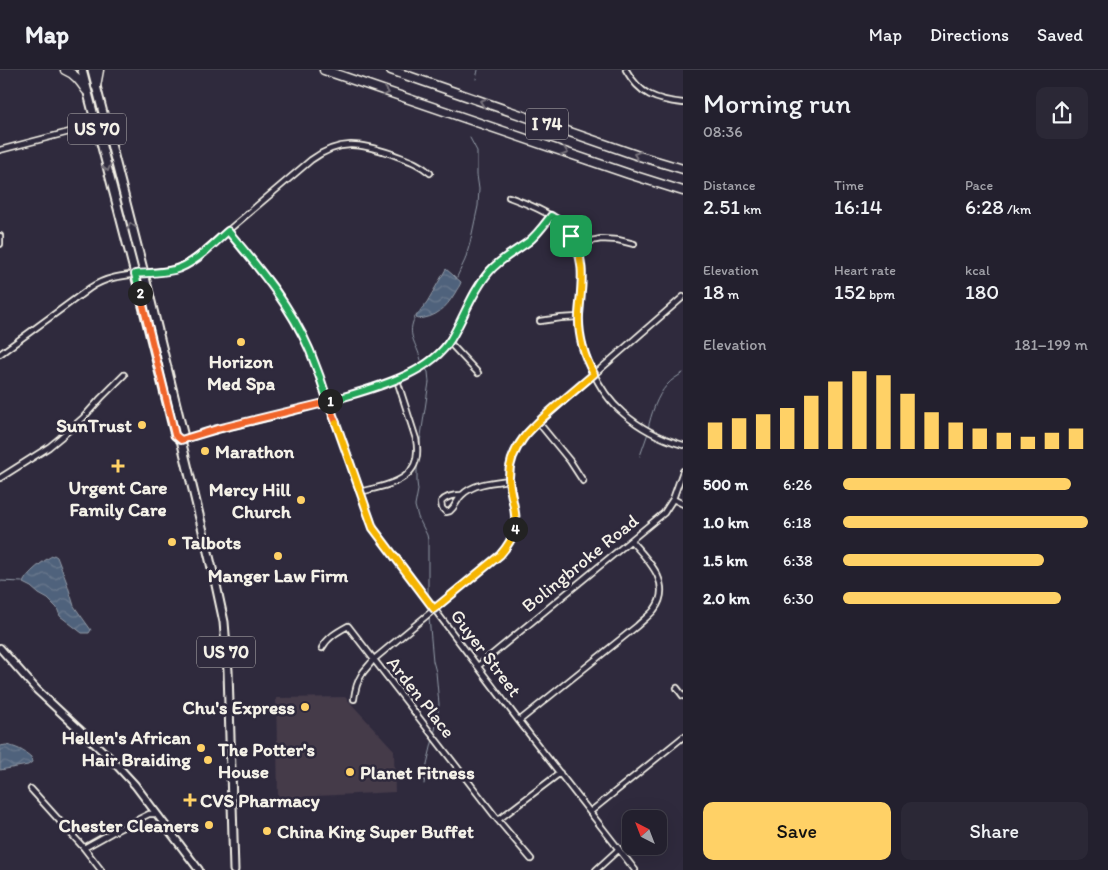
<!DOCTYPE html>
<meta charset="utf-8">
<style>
:root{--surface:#23202e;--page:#2b2836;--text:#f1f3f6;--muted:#a3a3aa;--line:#403e4a;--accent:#ffd166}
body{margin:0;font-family:Itim,sans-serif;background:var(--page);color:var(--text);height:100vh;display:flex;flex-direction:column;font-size:19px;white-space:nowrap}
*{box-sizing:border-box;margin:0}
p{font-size:16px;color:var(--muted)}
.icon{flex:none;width:28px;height:28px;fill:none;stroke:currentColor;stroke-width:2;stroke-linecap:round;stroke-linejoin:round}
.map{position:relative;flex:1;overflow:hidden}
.sheet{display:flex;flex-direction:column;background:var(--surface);width:425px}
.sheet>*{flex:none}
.needle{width:32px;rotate:318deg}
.controls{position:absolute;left:622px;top:740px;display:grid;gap:10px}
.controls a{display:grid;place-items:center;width:45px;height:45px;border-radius:10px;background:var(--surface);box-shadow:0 5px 20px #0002,0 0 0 1px var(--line);font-size:25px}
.pin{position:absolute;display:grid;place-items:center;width:42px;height:42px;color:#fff;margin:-21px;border-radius:10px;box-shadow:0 2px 8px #0006}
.km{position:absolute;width:25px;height:25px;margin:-12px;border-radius:50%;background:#222;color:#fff;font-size:14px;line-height:25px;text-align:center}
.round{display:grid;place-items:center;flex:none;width:52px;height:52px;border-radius:10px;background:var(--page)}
.summary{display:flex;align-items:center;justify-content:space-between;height:85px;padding:0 20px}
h1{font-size:28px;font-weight:600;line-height:38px}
.figures{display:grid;grid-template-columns:repeat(3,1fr);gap:8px;height:85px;padding:5px 20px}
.figures div{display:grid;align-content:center}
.figures b{font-size:21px;font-weight:600}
.figures small{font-size:14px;font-weight:400}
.figures p{font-size:14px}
.chart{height:140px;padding:10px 20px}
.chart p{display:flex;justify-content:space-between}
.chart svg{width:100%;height:90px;margin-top:5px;stroke:var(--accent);stroke-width:6}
.cta{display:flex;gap:10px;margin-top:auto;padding:10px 20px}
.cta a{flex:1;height:58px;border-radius:10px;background:var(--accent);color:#111;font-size:20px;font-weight:600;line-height:58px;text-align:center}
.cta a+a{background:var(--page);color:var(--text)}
ul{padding:0 20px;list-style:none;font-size:16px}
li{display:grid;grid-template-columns:80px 60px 1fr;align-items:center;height:38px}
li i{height:12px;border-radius:6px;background:var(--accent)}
header{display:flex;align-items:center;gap:30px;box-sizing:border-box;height:70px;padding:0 25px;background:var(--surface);border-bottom:1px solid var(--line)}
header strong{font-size:24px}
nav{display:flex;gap:28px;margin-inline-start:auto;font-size:18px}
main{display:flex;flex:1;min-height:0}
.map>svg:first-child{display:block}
</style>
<header>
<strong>Map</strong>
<nav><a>Map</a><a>Directions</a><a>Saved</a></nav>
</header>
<main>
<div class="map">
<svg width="683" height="800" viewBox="0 0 683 800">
<defs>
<pattern id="water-waves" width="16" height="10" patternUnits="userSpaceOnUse" patternTransform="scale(1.25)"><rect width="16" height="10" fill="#50627b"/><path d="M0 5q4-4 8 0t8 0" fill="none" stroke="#6a798e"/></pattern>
</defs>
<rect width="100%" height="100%" fill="#2f2a3d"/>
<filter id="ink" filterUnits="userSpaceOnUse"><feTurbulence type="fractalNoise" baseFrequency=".02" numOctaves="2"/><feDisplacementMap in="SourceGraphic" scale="10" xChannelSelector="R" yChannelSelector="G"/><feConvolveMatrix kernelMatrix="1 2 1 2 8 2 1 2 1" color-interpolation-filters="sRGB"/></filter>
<g filter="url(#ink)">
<path fill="#443a4a" d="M345,627L394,680L395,722L278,728L276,628Z"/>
<path fill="url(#water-waves)" stroke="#929ba7" d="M446,199L461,212C460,216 457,219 455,223C446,238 436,248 417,249L416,246L427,232Z
M54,485L57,487L67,513L74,536L91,560L89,563H82L60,546L57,538L48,529L39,524L31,517L23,513C26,504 45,489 54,485Z
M6,675C16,677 23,680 31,687L32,692L28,695L0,700V676Z"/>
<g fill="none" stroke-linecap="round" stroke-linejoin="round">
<path stroke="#929ba7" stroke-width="1" d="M476,9L478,0
M456,209L465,190L470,173L478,136L479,119L477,105V81L470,68
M415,247C406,265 416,272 421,290
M648,359C651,344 657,326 667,315C671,310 678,306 683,303
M419,379L429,312L428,302L426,299
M640,386L648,363
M417,393V412L418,420L415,436L418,447L427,465L428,470V529
M0,511L22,512
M429,547L433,591L436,602L439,634L437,650L434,665
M424,714L427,694L433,669"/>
<defs>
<path id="street" d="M626,0C640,25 656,30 683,33
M0,80L96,55
M509,127C536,137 562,146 576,174C587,196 580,222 579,245C578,278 598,322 623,343C640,358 662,369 683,375
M228,161L275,219L293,248L309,278L373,458L519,651L635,800
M0,166V174
M576,174L601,169L618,170L634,174
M540,251L561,248L579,247
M449,272L478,303
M0,284L90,218C120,197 159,210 191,192L311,90C340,69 360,73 392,84C407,90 417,92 430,103
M538,352L570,391L583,411
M181,370C203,362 227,358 250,352C289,343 326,333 364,321C392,311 419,303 440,282C463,259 468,225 489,201C502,188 515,182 528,172C538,165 544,155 551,146
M0,408L49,377L60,368L83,348L101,328L124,305
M360,422C391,414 424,410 416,369L397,310
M461,425C454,425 446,426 441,432L442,438L446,442L450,441C456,436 457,429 462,425C474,413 494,412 509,410
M673,429L683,434
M322,578C328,567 337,562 348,556L498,750L531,789
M478,596L664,443L673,429L683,401
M677,618L683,626
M354,629C355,620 357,612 362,604C365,599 370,595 373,590L500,485C519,463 516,451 512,424C511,419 509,414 509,409C509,392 517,376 527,363L683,227
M519,651L637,556C642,551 649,546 654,540C674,514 647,489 631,471
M31,719L84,778L101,800
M590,742L683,667
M498,750L560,703
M84,778L111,763L149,744H157
M596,800L619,779"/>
<path id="secondary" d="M0,578L37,620L110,688L123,702L135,715L199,800"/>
<path id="primary" d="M82,0L135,204L175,365L181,370L216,515L224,552L228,601L234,800
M92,0L144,203L183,363L181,370"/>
<path id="highway" d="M65,0C75,4 80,11 86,20
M324,0L629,104L683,121
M391,0L636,85L683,99
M96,16L99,0"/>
</defs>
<use href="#street" stroke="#f4f1e8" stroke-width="8"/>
<use href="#secondary" stroke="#f4f1e8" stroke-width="10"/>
<use href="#primary" stroke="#f4f1e8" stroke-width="11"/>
<use href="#highway" stroke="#f4f1e8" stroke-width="11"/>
<use href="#street" stroke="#2f2a3d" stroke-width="4.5"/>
<use href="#secondary" stroke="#2f2a3d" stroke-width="6"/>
<use href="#primary" stroke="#2f2a3d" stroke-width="7"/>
<use href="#highway" stroke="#2f2a3d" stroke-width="8"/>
</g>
<defs><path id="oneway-chevron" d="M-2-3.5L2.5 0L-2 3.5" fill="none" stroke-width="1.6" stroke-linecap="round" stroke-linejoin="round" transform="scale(1.25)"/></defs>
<g stroke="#747079">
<use href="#oneway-chevron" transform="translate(386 22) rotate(19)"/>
<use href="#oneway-chevron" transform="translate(483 32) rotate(-161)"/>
<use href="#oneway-chevron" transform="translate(565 82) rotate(19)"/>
<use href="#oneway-chevron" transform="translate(637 85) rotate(-161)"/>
<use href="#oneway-chevron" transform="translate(107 98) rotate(75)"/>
<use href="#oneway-chevron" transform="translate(131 156) rotate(-105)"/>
</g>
</g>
<g fill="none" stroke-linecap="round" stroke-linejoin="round" filter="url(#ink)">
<defs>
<path id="split-1" d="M330,331C369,319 429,306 451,269C464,247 472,222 489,202C500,189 514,182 528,172C537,165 544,155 551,146L559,151L571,166"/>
<path id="split-2" d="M140,223L135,204C148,203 162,203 174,200C195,194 212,175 228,161C259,198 291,236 310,281C317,298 323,315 328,332L330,331"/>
<path id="split-3" d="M140,223L175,365L181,370L217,359L328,332L336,353"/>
<path id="split-4" d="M336,353L373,458L434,539L500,485C507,477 512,470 515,459"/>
<path id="split-5" d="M515,459C518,443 510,426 509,409C508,377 533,356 555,337C568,326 581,315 594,304C584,288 578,264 579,245C581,217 587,192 571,166"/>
</defs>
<use href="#split-1" stroke="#fff" stroke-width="10"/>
<use href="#split-2" stroke="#fff" stroke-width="10"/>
<use href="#split-3" stroke="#fff" stroke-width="10"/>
<use href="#split-4" stroke="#fff" stroke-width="10"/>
<use href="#split-5" stroke="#fff" stroke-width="10"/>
<use href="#split-1" stroke="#22a559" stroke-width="6"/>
<use href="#split-2" stroke="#22a559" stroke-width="6"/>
<use href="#split-3" stroke="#f0652b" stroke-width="6"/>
<use href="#split-4" stroke="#f5b400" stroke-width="6"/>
<use href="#split-5" stroke="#f5b400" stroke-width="6"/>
</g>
<g fill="#ffd166" stroke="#2f2a3d" stroke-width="2">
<circle cx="241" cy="272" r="5"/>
<circle cx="142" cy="355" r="5"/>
<circle cx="205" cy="381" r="5"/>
<path d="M115.5 388.5h5v5h5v5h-5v5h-5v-5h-5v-5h5z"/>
<circle cx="301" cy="430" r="5"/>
<circle cx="172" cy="472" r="5"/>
<circle cx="278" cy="486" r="5"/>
<circle cx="305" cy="637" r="5"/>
<circle cx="201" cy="678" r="5"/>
<circle cx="208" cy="690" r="5"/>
<circle cx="350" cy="702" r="5"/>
<path d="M187.5 722.5h5v5h5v5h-5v5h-5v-5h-5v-5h5z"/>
<circle cx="209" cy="755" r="5"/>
<circle cx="267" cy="761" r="5"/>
</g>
<g text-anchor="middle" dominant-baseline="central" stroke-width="5" stroke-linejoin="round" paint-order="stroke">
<g fill="#2f2a3d" stroke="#b9b5b5" stroke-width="1">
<rect x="526" y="38.5" width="42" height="31" rx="4"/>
<rect x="68" y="43.5" width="58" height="31" rx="4"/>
<rect x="197" y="566.5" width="58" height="31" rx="4"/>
</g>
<g font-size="18" font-weight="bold" fill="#f4f1e8">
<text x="547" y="54">I 74</text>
<text x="97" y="59">US 70</text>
<text x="226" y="582">US 70</text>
</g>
<g font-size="19" font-weight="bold" fill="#f4f1e8" stroke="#2f2a3d" text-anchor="start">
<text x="241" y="291" text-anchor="middle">Horizon<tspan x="241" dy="22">Med Spa</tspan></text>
<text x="132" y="355" text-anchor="end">SunTrust</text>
<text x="215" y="381">Marathon</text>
<text x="118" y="417" text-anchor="middle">Urgent Care<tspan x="118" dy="22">Family Care</tspan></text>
<text x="291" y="419" text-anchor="end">Mercy Hill<tspan x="291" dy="22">Church</tspan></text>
<text x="182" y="472">Talbots</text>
<text x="278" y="505" text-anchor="middle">Manger Law Firm</text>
<text x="295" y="637" text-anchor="end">Chu's Express</text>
<text x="191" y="667" text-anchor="end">Hellen's African<tspan x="191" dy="22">Hair Braiding</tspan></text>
<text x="218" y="679">The Potter's<tspan x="218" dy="22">House</tspan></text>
<text x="360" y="702">Planet Fitness</text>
<text x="200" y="730">CVS Pharmacy</text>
<text x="199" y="755" text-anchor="end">Chester Cleaners</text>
<text x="277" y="761">China King Super Buffet</text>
</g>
<g font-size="19" fill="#f4f1e8" stroke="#2f2a3d">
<text transform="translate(580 493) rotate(-39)">Bolingbroke Road</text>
<text transform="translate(486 583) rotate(53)">Guyer Street</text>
<text transform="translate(421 627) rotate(52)">Arden Place</text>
</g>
</g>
</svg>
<div class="controls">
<a><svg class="needle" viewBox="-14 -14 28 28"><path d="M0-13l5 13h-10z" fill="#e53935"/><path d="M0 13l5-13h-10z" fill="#a3a3aa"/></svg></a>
</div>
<div class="pin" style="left:571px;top:166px;background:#1e9e55"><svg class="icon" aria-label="arrive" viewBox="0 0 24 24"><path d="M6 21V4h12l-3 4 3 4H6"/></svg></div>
<b class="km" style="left:330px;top:331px">1</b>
<b class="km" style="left:140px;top:223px">2</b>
<b class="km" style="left:515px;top:459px">4</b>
</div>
<section class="sheet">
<div class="summary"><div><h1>Morning run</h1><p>08:36</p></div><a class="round"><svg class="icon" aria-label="share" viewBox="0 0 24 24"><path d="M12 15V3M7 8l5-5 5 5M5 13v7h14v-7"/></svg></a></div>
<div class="figures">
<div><p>Distance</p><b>2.51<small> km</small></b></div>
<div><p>Time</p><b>16:14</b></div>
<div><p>Pace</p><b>6:28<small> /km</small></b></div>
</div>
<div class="figures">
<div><p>Elevation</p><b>18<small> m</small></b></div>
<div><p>Heart rate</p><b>152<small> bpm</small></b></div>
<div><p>kcal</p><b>180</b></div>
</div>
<div class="chart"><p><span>Elevation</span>181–199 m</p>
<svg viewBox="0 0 160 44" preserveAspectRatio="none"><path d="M5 44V31M15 44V29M25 44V27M35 44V24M45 44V18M55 44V11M65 44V6M75 44V8M85 44V17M95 44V26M105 44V31M115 44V34M125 44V36M135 44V38M145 44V36M155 44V34"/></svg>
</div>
<ul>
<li><b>500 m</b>6:26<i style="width:93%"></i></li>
<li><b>1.0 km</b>6:18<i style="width:100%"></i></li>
<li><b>1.5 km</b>6:38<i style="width:82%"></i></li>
<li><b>2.0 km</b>6:30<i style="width:89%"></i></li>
</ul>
<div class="cta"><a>Save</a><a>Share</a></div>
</section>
</main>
